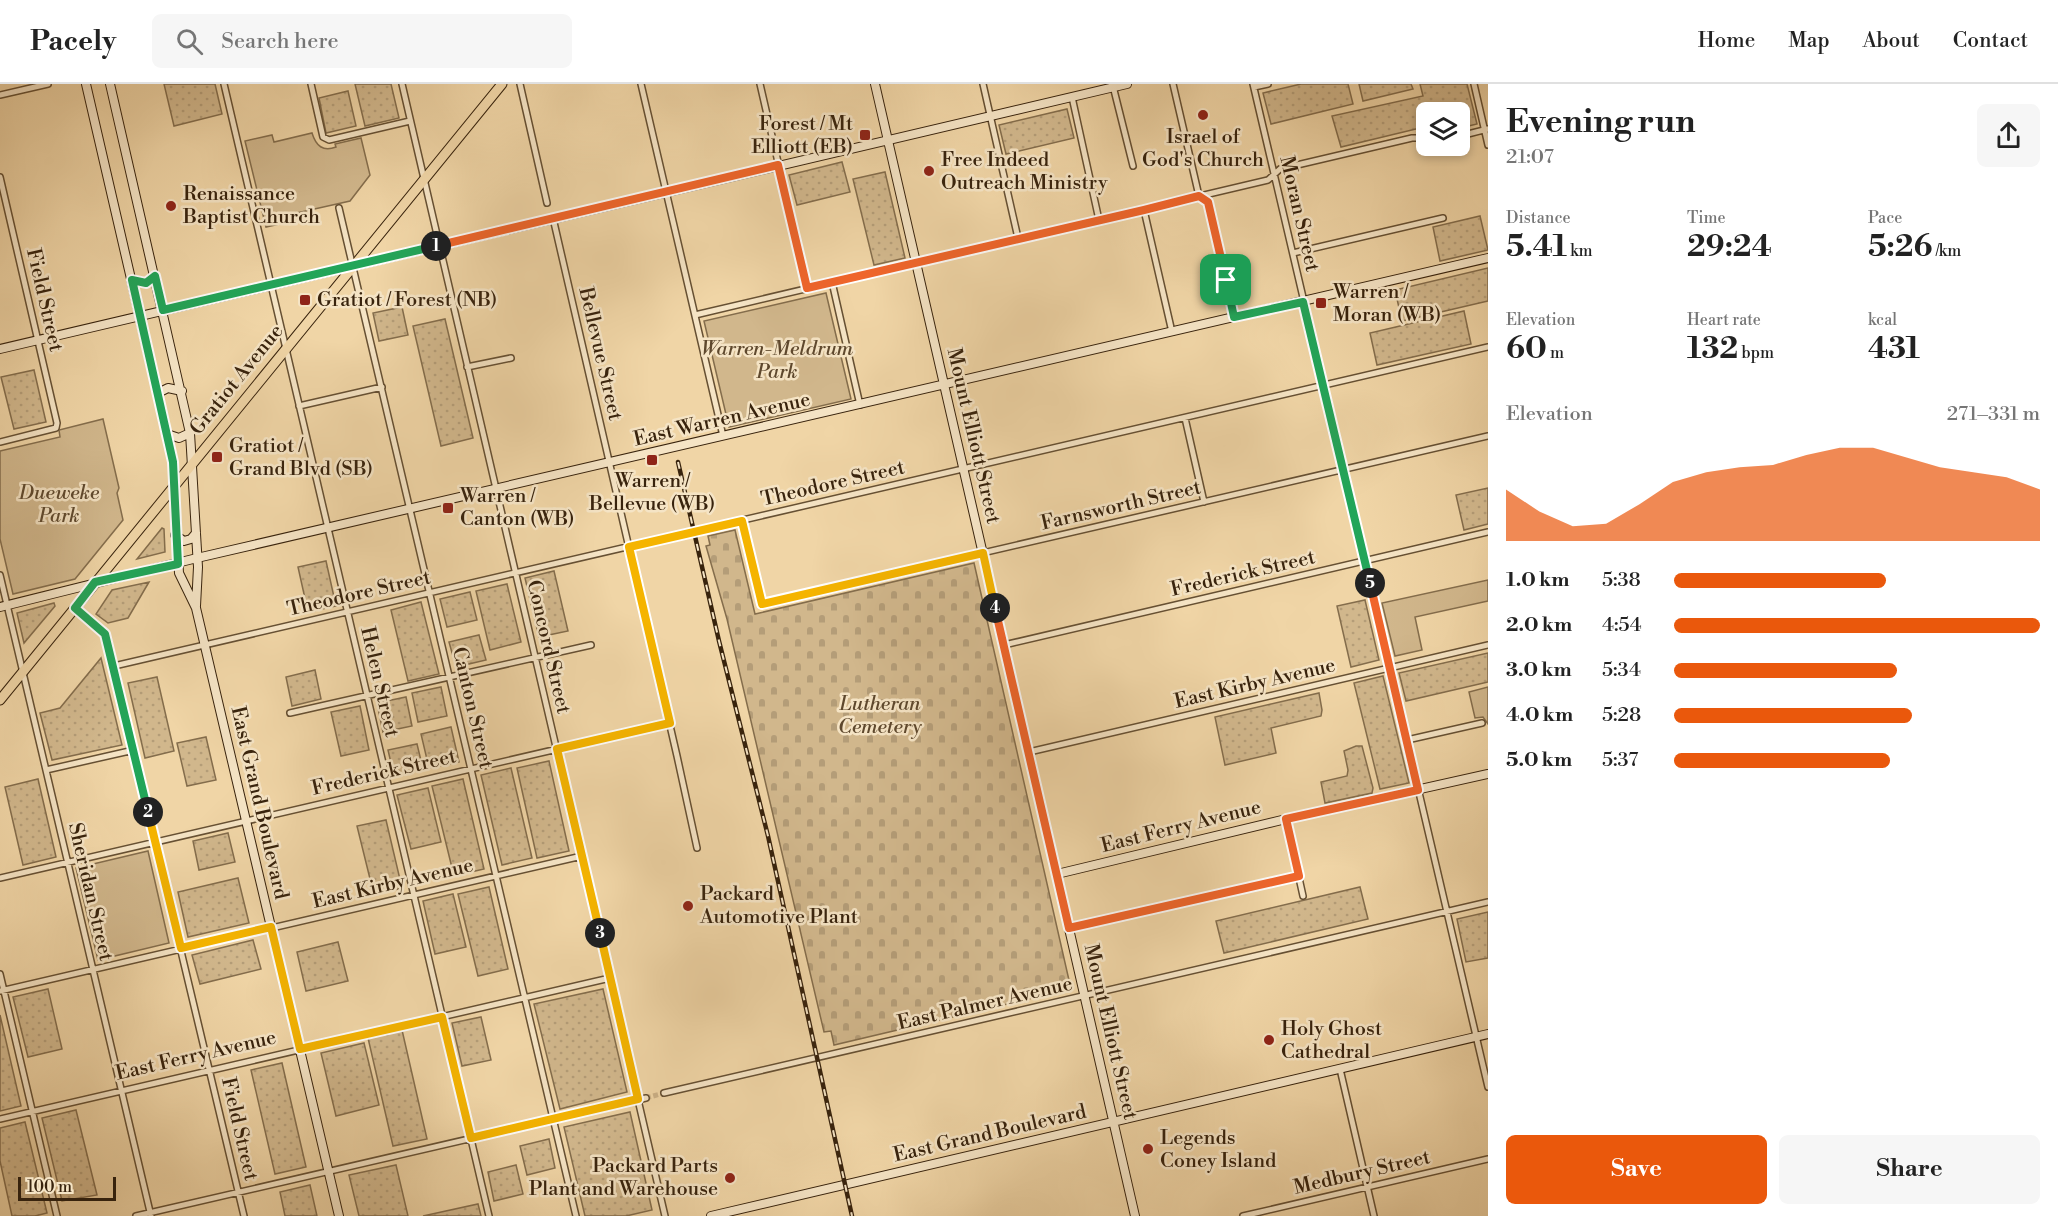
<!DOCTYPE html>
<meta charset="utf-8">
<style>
:root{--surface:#fff;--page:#f6f6f6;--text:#222;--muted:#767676;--line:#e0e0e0;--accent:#ea580c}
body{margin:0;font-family:"Libre Bodoni",serif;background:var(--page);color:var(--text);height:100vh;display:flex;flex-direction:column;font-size:22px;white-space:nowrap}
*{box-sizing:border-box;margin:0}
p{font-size:20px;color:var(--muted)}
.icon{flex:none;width:33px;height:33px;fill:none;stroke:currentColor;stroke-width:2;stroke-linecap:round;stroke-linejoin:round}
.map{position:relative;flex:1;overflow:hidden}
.details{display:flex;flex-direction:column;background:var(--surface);width:570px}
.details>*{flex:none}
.tools{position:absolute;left:1416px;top:18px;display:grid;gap:12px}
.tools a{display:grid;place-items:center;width:54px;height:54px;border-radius:9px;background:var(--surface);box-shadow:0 3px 9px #0003;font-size:30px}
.scale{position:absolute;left:18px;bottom:15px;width:98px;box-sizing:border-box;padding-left:6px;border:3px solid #38230d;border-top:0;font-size:16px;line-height:21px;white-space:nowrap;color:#38230d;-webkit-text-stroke:4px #f5e4c5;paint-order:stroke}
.pin{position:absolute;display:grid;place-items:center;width:51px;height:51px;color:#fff;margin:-26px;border-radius:12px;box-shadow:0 3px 9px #0006}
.km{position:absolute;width:30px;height:30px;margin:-15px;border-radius:50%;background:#222;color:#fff;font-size:16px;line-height:30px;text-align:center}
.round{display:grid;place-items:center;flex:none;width:63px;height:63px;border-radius:9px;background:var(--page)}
.headline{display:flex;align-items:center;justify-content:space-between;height:102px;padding:0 18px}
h1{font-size:33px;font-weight:800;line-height:45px}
.metrics{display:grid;grid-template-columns:repeat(3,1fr);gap:9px;height:102px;padding:6px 18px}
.metrics div{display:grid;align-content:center}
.metrics b{font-size:30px;font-weight:800}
.metrics small{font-size:16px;font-weight:400}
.metrics p{font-size:16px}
.chart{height:168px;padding:12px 18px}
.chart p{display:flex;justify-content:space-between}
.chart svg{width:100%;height:108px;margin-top:6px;fill:var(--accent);opacity:.7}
.cta{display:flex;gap:12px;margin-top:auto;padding:12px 18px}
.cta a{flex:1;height:69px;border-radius:9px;background:var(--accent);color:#fff;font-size:24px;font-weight:800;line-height:69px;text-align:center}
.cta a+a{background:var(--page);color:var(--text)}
ul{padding:0 18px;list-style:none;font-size:20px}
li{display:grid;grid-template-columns:96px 72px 1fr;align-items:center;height:45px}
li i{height:15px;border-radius:8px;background:var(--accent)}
header{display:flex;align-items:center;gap:36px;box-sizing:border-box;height:84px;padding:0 30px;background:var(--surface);border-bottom:2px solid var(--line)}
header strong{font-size:28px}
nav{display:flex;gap:33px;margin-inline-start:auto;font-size:21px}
.search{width:420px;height:54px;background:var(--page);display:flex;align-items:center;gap:15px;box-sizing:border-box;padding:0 21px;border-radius:9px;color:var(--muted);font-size:22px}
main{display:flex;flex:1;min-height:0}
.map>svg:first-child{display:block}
</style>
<header>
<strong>Pacely</strong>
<div class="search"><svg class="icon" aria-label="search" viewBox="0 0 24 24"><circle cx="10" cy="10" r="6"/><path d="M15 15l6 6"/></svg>Search here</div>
<nav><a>Home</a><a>Map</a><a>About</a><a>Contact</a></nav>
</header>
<main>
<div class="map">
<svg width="1488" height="1132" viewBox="0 0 1488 1132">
<defs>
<pattern id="grass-dots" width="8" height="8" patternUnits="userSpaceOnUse" patternTransform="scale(1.5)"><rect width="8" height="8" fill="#d1b78c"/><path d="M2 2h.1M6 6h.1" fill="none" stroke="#b49d78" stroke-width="1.8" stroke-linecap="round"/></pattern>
<pattern id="cemetery-stones" width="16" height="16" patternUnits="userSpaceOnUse" patternTransform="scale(1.5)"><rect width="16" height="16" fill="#d1b78c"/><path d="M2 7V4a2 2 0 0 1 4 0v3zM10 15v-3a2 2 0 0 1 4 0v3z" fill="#b49d78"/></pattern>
</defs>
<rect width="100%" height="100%" fill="#f0d5a6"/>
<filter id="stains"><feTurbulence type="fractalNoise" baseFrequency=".00333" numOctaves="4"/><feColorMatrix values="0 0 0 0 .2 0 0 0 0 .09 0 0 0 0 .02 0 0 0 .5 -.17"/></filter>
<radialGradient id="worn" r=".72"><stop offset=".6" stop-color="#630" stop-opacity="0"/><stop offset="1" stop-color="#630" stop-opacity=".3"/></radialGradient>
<path fill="url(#grass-dots)" stroke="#846d4c" stroke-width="1.5" d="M164,0H215L222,30L174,42Z
M355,0H391L399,34L365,42Z
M1301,0H1348L1353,20L1271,40L1263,9Z
M1359,0H1411L1413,5L1363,17Z
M1420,0H1467L1477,40L1460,44V28H1426V46L1420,44L1341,63L1332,32L1423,12Z
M348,7L356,42L326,49L319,14Z
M1067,25L1074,54L1006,70L999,41Z
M842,78L850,108L797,121L789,91Z
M885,88L905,174L874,181L853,95Z
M1480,132L1488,166L1440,177L1433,143Z
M1488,184V217L1402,237L1395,206Z
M402,223L408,251L379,257L373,229Z
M1464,227L1471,260L1377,281L1370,249Z
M445,235L473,354L441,362L413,242Z
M34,286L46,338L14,345L1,293Z
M1488,404V440L1464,446L1456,411Z
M162,444L164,445L165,468L137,475Z
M326,477L336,522L308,528L298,483Z
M554,487L568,547L539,553L525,494Z
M149,498L128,534L108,539L96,530L112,506Z
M507,500L521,558L490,566L476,507Z
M470,508L477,536L447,543L440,515Z
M1365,516L1379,576L1351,583L1337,522Z
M421,518L439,590L408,597L391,526Z
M54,519L55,522L24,559L17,529Z
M479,551L486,576L456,583L449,558Z
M1488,569V598L1406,617L1399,589Z
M101,574L122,661L52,676L40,629L60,624Z
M315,586L321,615L292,622L286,593Z
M1383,592L1409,699L1380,705L1354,599Z
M157,593L174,667L145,674L128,599Z
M441,603L447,632L418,638L412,609Z
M1319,609L1322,626L1321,632L1271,644L1276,669L1225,681L1215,633Z
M406,613L412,642L383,648L377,619Z
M360,622L369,666L341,672L331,628Z
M451,643L459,678L429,684L421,650Z
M206,653L216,696L187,702L177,659Z
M417,660L423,685L394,692L388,666Z
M1356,662H1362L1373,704L1372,709L1325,719L1321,698L1347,692L1348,686L1344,667Z
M549,677L569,767L537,774L517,684Z
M511,684L532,774L502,781L481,691Z
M38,695L56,773L23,781L5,703Z
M463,695L484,785L454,792L432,702Z
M428,704L441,758L411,765L397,711Z
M386,736L402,804L374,811L357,742Z
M228,749L235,778L199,786L193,757Z
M238,794L249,839L188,853L178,808Z
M489,803L508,885L478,892L458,810Z
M1360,803L1368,835L1224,869L1216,837Z
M453,810L466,863L435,870L423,817Z
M1488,828V874L1466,878L1457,835Z
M253,856L261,885L200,900L192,871Z
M338,858L348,897L306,907L297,868Z
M48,905L62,965L28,973L13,913Z
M603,905L627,1008L560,1025L534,920Z
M0,931L21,1022L0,1027Z
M481,933L491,976L462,982L452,939Z
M402,946L427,1055L393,1062L368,954Z
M364,959L379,1021L336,1032L321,969Z
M282,979L306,1083L275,1090L251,986Z
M76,1026L97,1111L62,1117L42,1034Z
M630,1028L652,1126L626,1132H585L564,1043Z
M25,1038L47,1129L35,1132H12L0,1077V1044Z
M549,1055L555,1084L527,1091L520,1062Z
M396,1081L408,1132H359L349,1091Z
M516,1081L523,1110L494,1117L488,1088Z
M310,1101L317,1132H285L280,1108Z
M478,1120L481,1132H423Z"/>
<path fill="url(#cemetery-stones)" stroke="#846d4c" stroke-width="1.5" d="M735,446L755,530L974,479L1071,905L834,961L831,947L824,948L727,535L706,462L710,461L708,452Z"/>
<path fill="#d1b78c" stroke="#846d4c" stroke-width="1.5" d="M312,49C316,62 323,68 336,63L335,60L361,54L370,91L350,117L292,130L293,137L266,143L245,57L272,51L274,58Z
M826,209L851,315L729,343L704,237Z
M103,335L119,404L117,409L123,436L75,495L13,510L0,455V367L60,353L59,346Z
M1488,496V517L1415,533L1422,566L1395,572L1382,519Z
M1488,603V640L1483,633L1475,634L1469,608Z
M148,767L169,859L98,876L76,784Z"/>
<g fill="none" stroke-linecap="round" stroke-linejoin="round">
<path stroke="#cbb187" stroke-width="5" stroke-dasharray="5 2.5" stroke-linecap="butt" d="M646,1014L664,1009"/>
<defs>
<path id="street" d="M224,0L489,1132
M311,0L323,53L329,56L410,37
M402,0L665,1132
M520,0L547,119
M641,0L723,352
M760,0L807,204
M983,0L1018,154
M1173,0L1199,112L1207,118L1234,233
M1253,0L1488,1003
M1474,0L1488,61
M1113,2L1133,82
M1254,3L1268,0
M0,11L48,0
M1072,13L1099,136
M1460,52L1488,45
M0,93L57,339L56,344L0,358
M339,124L576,1132
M1144,126L1172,248
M553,134L677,672L697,764
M1293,169L1443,134
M832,198L860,321
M695,231L1268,96L1280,85L1412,54H1426
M467,283L511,274
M299,322L382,303
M1185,334L1204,418
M743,437L762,520L1488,352
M0,491L151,1132
M75,523L103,547L106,552L244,1132
M1004,561L1488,448
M114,582L1488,263
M290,629L591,561
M1407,656L1482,639
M1029,668L1488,561
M46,686L134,666
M1286,735L1303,812
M0,794L670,639
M1069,844L1299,792
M0,890L57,1132
M0,907L582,772
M1340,985L1374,1132
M664,1009L1488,818
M0,1035L610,894
M136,1132L646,1014
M1243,1132L1488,1075"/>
<path id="secondary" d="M86,0L168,355L173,378L179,489L196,524L339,1132
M110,0L190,349L198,483L196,522
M875,0L1135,1132
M132,196L146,199L155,192
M0,265L1127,0
M158,309L168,304L182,307
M167,350L179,354L190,349
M175,451L184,457L191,455L196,449
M0,523L197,474L1488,174
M1057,790L1286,735L1488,690
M711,1132L1488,950"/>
<path id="primary" d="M0,616L502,0"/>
</defs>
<use href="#street" stroke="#665033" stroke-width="8"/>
<use href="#secondary" stroke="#38230d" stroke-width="10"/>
<use href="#primary" stroke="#38230d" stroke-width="11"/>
<use href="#street" stroke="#f5e4c5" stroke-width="5"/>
<use href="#secondary" stroke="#f5e4c5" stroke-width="8"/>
<use href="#primary" stroke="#f0d5a6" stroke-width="9"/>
<defs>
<path id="rail" d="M678,378L719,557L768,752L852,1132"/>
</defs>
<use href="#rail" stroke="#38230d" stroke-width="4.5"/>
<use href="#rail" stroke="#f5e4c5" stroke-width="2" stroke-dasharray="7" stroke-linecap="butt"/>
</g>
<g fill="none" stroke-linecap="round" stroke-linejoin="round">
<defs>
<path id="split-1" d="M436,162L778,81L807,204L1144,126L1199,112L1208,118L1226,196"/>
<path id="split-2" d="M148,728L105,550L75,524L95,498L178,480L173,378L132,196L146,199L155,192L163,226L436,162"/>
<path id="split-3" d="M148,728L181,864L271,843L300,965L442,933L471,1054L638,1015L600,849"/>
<path id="split-4" d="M600,849L557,665L670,639L629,463L742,437L762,520L983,469L995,524"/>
<path id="split-5" d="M995,524L1069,844L1299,792L1286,735L1418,706L1370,499"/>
<path id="split-6" d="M1226,196L1234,233L1303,218L1370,499"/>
</defs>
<use href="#split-1" stroke="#fff" stroke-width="12"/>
<use href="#split-2" stroke="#fff" stroke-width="12"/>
<use href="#split-3" stroke="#fff" stroke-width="12"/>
<use href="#split-4" stroke="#fff" stroke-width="12"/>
<use href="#split-5" stroke="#fff" stroke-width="12"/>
<use href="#split-6" stroke="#fff" stroke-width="12"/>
<use href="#split-1" stroke="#f0652b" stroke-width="8"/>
<use href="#split-2" stroke="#22a559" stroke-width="8"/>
<use href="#split-3" stroke="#f5b400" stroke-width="8"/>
<use href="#split-4" stroke="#f5b400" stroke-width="8"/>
<use href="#split-5" stroke="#f0652b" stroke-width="8"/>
<use href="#split-6" stroke="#22a559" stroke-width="8"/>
</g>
<g fill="#8f2418" stroke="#f5e4c5" stroke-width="2">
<circle cx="1203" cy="31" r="6"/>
<rect x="859" y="45" width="12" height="12" rx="3"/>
<circle cx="929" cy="87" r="6"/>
<circle cx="171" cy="122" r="6"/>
<rect x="299" y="210" width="12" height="12" rx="3"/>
<rect x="1315" y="213" width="12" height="12" rx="3"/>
<rect x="211" y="367" width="12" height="12" rx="3"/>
<rect x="646" y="370" width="12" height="12" rx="3"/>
<rect x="442" y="418" width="12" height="12" rx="3"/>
<circle cx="688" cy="822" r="6"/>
<circle cx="1269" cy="956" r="6"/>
<circle cx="1148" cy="1065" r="6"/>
<circle cx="730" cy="1094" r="6"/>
</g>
<g text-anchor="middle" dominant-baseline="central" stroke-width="5" stroke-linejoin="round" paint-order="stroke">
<g font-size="20" fill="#38230d" stroke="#f5e4c5" text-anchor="start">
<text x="853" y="40" text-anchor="end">Forest / Mt<tspan x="853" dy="23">Elliott (EB)</tspan></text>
<text x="1203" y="53" text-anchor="middle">Israel of<tspan x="1203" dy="23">God's Church</tspan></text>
<text x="941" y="76">Free Indeed<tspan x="941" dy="23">Outreach Ministry</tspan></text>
<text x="183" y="110">Renaissance<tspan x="183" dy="23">Baptist Church</tspan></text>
<text x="1333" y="208">Warren /<tspan x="1333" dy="23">Moran (WB)</tspan></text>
<text x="317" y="216">Gratiot / Forest (NB)</text>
<text x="229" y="362">Gratiot /<tspan x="229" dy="23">Grand Blvd (SB)</tspan></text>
<text x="652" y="397" text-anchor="middle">Warren /<tspan x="652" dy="23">Bellevue (WB)</tspan></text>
<text x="460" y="412">Warren /<tspan x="460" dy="23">Canton (WB)</tspan></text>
<text x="700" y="810">Packard<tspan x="700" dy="23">Automotive Plant</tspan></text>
<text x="1281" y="945">Holy Ghost<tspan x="1281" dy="23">Cathedral</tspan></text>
<text x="1160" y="1054">Legends<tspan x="1160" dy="23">Coney Island</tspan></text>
<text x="718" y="1082" text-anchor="end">Packard Parts<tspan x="718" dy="23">Plant and Warehouse</tspan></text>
</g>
<g font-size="20" fill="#38230d" stroke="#f5e4c5">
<text transform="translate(1299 130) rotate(77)">Moran Street</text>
<text transform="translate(44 216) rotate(77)">Field Street</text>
<text transform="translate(600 270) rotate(77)">Bellevue Street</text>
<text transform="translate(237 296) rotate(-51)">Gratiot Avenue</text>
<text transform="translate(722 336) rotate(-13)">East Warren Avenue</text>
<text transform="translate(973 352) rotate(77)">Mount Elliott Street</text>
<text transform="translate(833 400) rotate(-13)">Theodore Street</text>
<text transform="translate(1121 422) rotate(-13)">Farnsworth Street</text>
<text transform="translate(1243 490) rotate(-13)">Frederick Street</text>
<text transform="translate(359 510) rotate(-13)">Theodore Street</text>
<text transform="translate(548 563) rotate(77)">Concord Street</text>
<text transform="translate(379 598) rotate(77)">Helen Street</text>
<text transform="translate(1255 600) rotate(-13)">East Kirby Avenue</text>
<text transform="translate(472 624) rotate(77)">Canton Street</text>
<text transform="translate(384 689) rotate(-13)">Frederick Street</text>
<text transform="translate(259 719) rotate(77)">East Grand Boulevard</text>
<text transform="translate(1181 743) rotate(-14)">East Ferry Avenue</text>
<text transform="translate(393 800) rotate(-13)">East Kirby Avenue</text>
<text transform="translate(90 808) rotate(77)">Sheridan Street</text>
<text transform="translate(985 920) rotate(-13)">East Palmer Avenue</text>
<text transform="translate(1110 948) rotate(77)">Mount Elliott Street</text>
<text transform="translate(196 972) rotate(-13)">East Ferry Avenue</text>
<text transform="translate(239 1045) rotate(77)">Field Street</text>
<text transform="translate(990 1050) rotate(-13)">East Grand Boulevard</text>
<text transform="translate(1362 1089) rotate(-13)">Medbury Street</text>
</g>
<g font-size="20" font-style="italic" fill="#5e482d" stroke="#f5e4c5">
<text x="777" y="265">Warren-Meldrum<tspan x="777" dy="23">Park</tspan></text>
<text x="59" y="409">Dueweke<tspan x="59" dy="23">Park</tspan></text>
<text x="880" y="620">Lutheran<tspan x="880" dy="23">Cemetery</tspan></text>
</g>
</g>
<rect width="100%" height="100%" filter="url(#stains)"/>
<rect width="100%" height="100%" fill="url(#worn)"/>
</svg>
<div class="tools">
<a><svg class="icon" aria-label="layers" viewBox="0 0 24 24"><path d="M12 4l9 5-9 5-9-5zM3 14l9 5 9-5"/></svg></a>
</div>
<div class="scale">100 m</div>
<div class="pin" style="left:1226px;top:196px;background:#1e9e55"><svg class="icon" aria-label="arrive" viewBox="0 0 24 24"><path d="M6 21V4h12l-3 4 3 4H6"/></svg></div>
<b class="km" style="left:436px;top:162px">1</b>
<b class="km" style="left:148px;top:728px">2</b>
<b class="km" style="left:600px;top:849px">3</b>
<b class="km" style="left:995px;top:524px">4</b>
<b class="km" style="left:1370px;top:499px">5</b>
</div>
<section class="details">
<div class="headline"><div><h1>Evening run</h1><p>21:07</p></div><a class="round"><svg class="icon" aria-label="share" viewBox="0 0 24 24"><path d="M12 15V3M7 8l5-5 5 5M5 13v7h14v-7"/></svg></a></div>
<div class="metrics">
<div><p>Distance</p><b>5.41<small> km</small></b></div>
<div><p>Time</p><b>29:24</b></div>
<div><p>Pace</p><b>5:26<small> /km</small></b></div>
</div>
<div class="metrics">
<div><p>Elevation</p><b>60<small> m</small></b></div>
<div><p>Heart rate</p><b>132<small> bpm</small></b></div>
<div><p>kcal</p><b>431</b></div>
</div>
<div class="chart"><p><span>Elevation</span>271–331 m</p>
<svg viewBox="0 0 160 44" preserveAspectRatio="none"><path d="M0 44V23L10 32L20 38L30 37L40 29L50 20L60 16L70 14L80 13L90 9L100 6L110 6L120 10L130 14L140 16L150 18L160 23V44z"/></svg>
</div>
<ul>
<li><b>1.0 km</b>5:38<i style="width:58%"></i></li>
<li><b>2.0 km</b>4:54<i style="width:100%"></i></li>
<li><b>3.0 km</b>5:34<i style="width:61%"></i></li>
<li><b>4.0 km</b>5:28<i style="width:65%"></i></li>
<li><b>5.0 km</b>5:37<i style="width:59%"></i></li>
</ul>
<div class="cta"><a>Save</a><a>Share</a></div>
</section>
</main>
